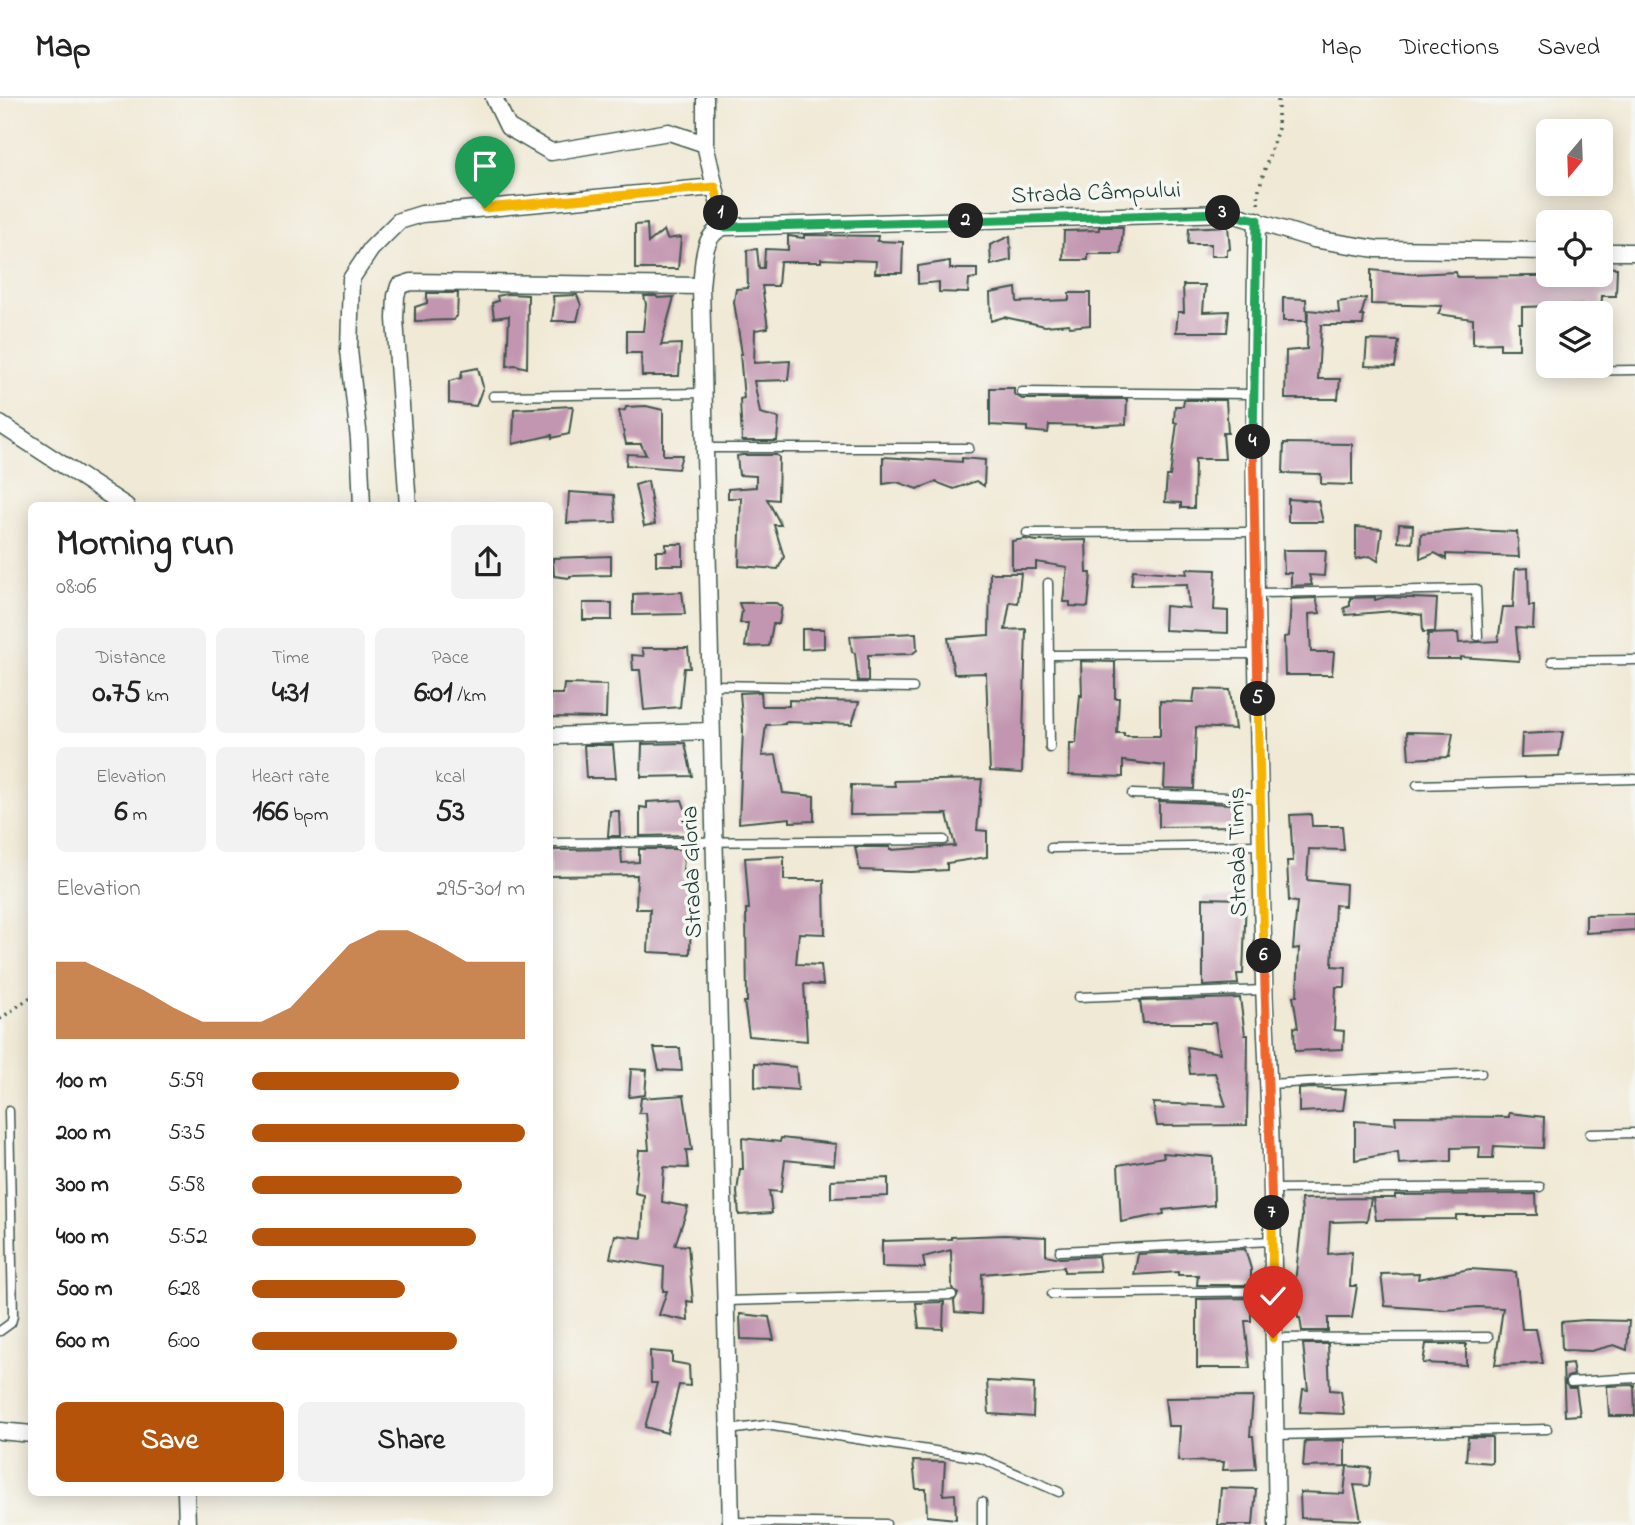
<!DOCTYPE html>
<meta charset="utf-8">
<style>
:root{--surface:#fff;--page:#f2f2f2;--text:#222;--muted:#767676;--line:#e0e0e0;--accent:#b45309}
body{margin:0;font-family:"Indie Flower",sans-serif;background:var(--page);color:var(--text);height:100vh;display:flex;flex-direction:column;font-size:26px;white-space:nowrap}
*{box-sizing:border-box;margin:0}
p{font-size:23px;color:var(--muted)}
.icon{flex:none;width:38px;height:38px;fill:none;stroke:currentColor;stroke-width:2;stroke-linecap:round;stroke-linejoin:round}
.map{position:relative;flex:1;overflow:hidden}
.drawer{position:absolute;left:28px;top:404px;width:525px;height:994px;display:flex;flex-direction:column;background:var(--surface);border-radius:10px;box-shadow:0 4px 18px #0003}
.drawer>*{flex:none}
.needle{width:46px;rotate:199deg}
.buttons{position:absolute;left:1536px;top:21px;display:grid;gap:14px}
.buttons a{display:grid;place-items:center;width:77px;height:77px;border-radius:10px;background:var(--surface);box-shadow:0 4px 18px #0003;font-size:35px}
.pin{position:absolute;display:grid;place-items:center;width:60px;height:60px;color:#fff;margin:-72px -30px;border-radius:50% 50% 50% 0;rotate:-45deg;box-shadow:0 0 7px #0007}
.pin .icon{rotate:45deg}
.km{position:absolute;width:35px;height:35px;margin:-18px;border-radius:50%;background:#222;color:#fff;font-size:19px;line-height:35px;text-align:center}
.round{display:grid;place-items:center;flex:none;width:74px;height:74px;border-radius:10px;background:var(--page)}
.summary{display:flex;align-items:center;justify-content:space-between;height:119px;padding:0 28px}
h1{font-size:38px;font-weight:800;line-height:52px}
.stats{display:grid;grid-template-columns:repeat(3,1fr);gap:10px;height:119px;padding:7px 28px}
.stats div{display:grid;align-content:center;border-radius:10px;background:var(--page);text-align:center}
.stats b{font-size:30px;font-weight:800}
.stats small{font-size:19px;font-weight:400}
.stats p{font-size:19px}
.chart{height:196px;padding:14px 28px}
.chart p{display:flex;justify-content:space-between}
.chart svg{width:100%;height:126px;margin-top:7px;fill:var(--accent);opacity:.7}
.button{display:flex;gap:14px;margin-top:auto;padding:14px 28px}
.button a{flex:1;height:80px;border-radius:10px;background:var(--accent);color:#fff;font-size:28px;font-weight:800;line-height:80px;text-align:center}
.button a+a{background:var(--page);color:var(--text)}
ul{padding:0 28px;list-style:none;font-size:23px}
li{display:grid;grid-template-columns:112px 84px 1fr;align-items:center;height:52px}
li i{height:18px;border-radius:9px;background:var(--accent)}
header{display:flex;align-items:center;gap:42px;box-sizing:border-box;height:98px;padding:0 35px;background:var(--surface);border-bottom:2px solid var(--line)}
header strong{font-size:33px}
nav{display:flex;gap:38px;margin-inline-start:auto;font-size:24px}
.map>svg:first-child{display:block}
</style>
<header>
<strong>Map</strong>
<nav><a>Map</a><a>Directions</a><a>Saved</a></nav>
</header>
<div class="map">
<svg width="1635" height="1427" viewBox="0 0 1635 1427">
<rect width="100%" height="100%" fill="#f6f6f2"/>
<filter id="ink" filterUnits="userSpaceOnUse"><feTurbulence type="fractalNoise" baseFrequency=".0143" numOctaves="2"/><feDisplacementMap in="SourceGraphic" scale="14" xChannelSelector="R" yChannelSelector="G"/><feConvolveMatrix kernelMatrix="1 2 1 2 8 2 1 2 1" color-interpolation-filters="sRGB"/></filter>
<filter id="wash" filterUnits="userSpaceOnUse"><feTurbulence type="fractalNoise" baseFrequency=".00686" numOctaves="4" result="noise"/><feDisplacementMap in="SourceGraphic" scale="28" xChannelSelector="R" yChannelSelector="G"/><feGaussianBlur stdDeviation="1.57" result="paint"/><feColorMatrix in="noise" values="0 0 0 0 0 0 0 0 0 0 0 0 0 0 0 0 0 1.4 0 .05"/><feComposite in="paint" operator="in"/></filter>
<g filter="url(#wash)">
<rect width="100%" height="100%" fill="#f0e9d5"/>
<g id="blocks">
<path fill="#c296b0" d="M647,126L648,145L664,132L667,141L681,139L678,171H635V127Z
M1228,128L1230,151L1227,152V158H1211V146H1188L1189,130Z
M1099,129H1123L1121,156H1088V162H1063L1064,133L1099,132Z
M804,137L878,138L877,143L903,144L902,175H875L876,163L821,161V164H780L778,188H762L768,230L755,232L754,265L790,263L788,282L754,283L760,315L779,320L777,343H742L740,301L744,300L740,256H742L734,204L736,191L748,190L747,152L757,151L759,170H764L765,151L788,152V138L804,140Z
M1010,138L1011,162L991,167L990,147Z
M950,163V171H977V180L969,181L968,195L939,194V184L918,186V168Z
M1601,169L1617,170L1616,198H1602L1601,215L1587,214V207L1522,209V225H1519V251H1500V245L1473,246V221L1438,216L1442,208L1371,206V172L1413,176L1456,174L1457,179L1601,177Z
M1183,187H1205L1203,214L1229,213L1227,234H1176L1178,214H1184Z
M1016,190L1017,204L1069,202V195H1090V227L1070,229L1069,226L1045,228L1004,219L991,223L990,195Z
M427,195H458L457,218L453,222L415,223V209L427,205Z
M507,196L528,197L527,270L515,267L507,268L509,218L494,220L492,205L498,203L497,198Z
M577,197L581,207L577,223H552L554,208L553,198Z
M644,198H656L658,200L674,199L661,247L681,246L679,278H642L641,255H627V233H643L646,206Z
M1283,200L1306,201L1307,223H1283Z
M1366,200L1361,218H1364L1363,227H1321L1318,281H1340L1338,301H1285L1286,253L1307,251L1308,212L1339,215L1338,204Z
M1367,242L1399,243L1395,269L1365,268Z
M478,270L483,289L476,308L449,305V283L461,280L462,273Z
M990,290H1014V296L1022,301H1127L1126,326L1093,328L1049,327L1048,335L1027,333V329L990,327Z
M1184,302H1226L1228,335H1223L1225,361H1195L1194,410H1181V405L1165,404L1167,378H1170L1177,325L1174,324L1175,308H1183Z
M573,308L569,336L552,340V337L513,346L514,311Z
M646,308L663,312V357H682L678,371L626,367L627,356L646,357L641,346H626L619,313L625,312L626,309Z
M1284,345L1352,346V387L1321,386V376L1283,375Z
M742,357H776L779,359L778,402L767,401L781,427H774L784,459L778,471L739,468L741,400H728V391L756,389V378L739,377L737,358Z
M883,359L962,364V360L985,362L984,388L976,383L954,391L936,384L917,391L897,384L883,386Z
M648,383L655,426L644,428L635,387Z
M569,394L614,397L616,424L567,425Z
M1288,401L1318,403L1323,424H1288Z
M1399,426L1413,427L1412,445L1398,444Z
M1356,429L1382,431L1378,463L1370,458L1356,461Z
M1470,432L1517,434L1519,459L1446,456V461L1435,455L1420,461L1421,436Z
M1024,441L1037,443L1086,442L1087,475H1091L1088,509L1070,508V504H1063L1067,469L1036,464V471H1012V443Z
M666,446H683V467H656V453H666Z
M1283,452H1326L1324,478L1309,477L1312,487L1291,488V475H1284Z
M611,458V477L570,478V480L554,478L553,460Z
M1528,470L1529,508H1534L1533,531L1516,530L1519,563L1460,559V561H1426L1428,536L1458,535L1459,545L1498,543L1503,509H1513L1515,471Z
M1186,471L1216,472L1214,512L1228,513V535L1164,532L1165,508L1189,510L1187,486L1131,487L1133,472L1187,476Z
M990,475H1021L1018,505L1010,504L1005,532L1026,531L1022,675L990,673L986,575L954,576L948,540L989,537Z
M682,494L685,516L633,517V496Z
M1375,499V502L1386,499L1437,501L1435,534H1423L1422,517L1393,513L1346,517L1344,510L1350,508V500Z
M1316,500L1320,515L1309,516L1311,554H1334L1332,577H1285L1284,539L1289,538L1291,501Z
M583,505H612V522H583Z
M739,505H776L782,509L779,526H773L769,548L745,549L748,525H740L742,513Z
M802,531H824V550L802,551Z
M916,535L917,552L912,556L868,557V583H858L855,555L852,554L850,538Z
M642,550H688L690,570H684L680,609L644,612L640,572H633L632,557L644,558Z
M1081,563L1115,564V600H1119L1117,635H1124V638H1160V603L1193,604L1195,591L1230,592L1235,631L1196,629L1194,691L1164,690L1165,668L1123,663V679L1069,677L1070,645H1076L1080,597L1082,598Z
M564,586L607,587L606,620L550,619V596H563Z
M761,594L762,608H789V602L859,604L852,626L785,624V626L766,627L762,658L776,657L783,695L814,698V723L790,724V720L739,725L743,632L740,595Z
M1407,634L1453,635L1449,659L1409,661Z
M1563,634L1559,658L1521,659L1522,636Z
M685,645L692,678L641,679L642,646Z
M584,647H613L616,680H586Z
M982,681L977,732L987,733V759L947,765V772L910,774L860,772L855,749H890V752L955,748L947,716L850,717L851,687L895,688L894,683Z
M682,702L688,719L686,737L640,738V709L647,710V704Z
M1159,703L1233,706L1237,728L1159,729Z
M610,713H619L620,738H608Z
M1311,716L1312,728H1342L1344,752L1309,751L1307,782L1346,786L1345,808L1335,807L1332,868L1346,869L1345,889H1336L1334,932L1344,933L1343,951L1295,953L1294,929L1298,930L1293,898H1297L1299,850L1293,851L1297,804L1289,803L1287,763H1293L1290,717Z
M621,751L622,765L639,764V751H685L682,780H689L696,812H691L690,856L648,854L650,811H636L637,777L550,778V752Z
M784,758V782H824L825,836L799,835L796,866L821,867L823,887L804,886L807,943L749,938L744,904H747L746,811H749L745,760Z
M1203,800L1246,801L1243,876H1237L1238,886L1203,888Z
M1635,816V832L1586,835V817Z
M1240,900L1245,937H1248L1247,1027L1157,1028L1153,1005L1226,1008L1215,975L1190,976L1187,949L1220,955L1215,925H1143L1140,903Z
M654,950H680L682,973L659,972Z
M755,965L796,969L798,992L755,989Z
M631,971L647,972L645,997L629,999Z
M1312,990L1346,992L1343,1012L1299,1014V991Z
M684,997L692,1052H686L688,1070L664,1069L662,1104L688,1109L675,1147L688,1148L693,1204L687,1203L688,1223L659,1217L667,1193H663L664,1169L610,1160L615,1137L642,1140L644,1097L635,1095L639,1052H649L646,1015H639L641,1000Z
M1509,1015L1544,1019L1543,1050L1494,1048L1493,1060H1479L1480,1049L1451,1050V1063L1399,1066L1398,1054L1355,1062V1023L1396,1026L1395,1018L1509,1019Z
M742,1040L780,1044L781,1040L836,1046L834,1067L785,1062L781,1094L769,1093L772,1115L739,1117L737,1094L740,1071H743Z
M1163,1055L1213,1059L1214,1107L1163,1112L1164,1116L1121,1124L1118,1067L1164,1059Z
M888,1080V1098L831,1100V1082Z
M1536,1096L1537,1117H1456V1121L1376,1122L1373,1100H1395V1097Z
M1371,1100L1367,1123L1330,1124L1328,1156L1352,1154L1350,1188H1357L1352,1220H1328V1233H1302L1300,1220H1298L1295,1185L1302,1119L1301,1101Z
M1005,1137L1046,1139V1157L1060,1160L1098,1158L1100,1173L1064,1174V1169L982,1176L981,1216L955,1214L954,1203L958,1196L952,1190L951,1152L923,1159L925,1170L882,1169V1143L951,1141V1139Z
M1245,1151L1251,1171V1187H1197L1198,1177H1178V1174L1134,1177L1138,1156Z
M1470,1171L1516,1174L1522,1231H1536L1543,1265L1495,1267L1503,1210L1477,1209L1446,1212L1385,1208L1381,1176L1419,1175L1418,1181Z
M1251,1200V1223H1245L1250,1270H1197V1201Z
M944,1204L943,1231L919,1230L916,1205Z
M740,1216L769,1219L774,1242L741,1241Z
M1586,1222L1629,1223L1627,1252L1614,1247L1591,1253L1562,1252L1561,1224Z
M1303,1246H1328L1330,1292L1341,1293L1344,1316L1300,1314L1303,1291L1308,1292Z
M1426,1246H1466V1267L1423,1265Z
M650,1253L672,1255V1264L689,1267L690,1288L679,1287L667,1335L645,1329L657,1285H651Z
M1572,1265L1574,1277L1567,1279L1565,1285L1569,1290H1576L1580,1317L1565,1318L1563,1266Z
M987,1283L1034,1286L1033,1319L989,1316Z
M1634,1287L1635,1318H1609L1607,1288Z
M1253,1299L1250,1338H1253L1256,1371L1223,1372L1224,1364L1178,1363L1180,1328H1168L1165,1300Z
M1468,1339H1492V1365L1466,1363Z
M1345,1342V1368L1303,1369L1305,1343Z
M913,1363L945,1364L943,1397L955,1396L956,1421L927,1418L926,1391H916Z
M1347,1368L1371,1370L1369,1388L1354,1387L1361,1422L1301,1420L1300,1394L1344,1396Z
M1221,1390L1256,1391L1253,1427H1218Z"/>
</g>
</g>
<g filter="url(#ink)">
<use href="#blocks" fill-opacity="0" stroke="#3e574c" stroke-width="2"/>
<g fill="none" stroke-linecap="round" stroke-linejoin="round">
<defs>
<path id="service" d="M1562,273L1635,272
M1022,294L1253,296
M493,298L704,295
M706,350H969
M1027,435L1254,434
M1048,485L1050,650
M1258,495L1476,491L1478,538
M1049,557L1257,556
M1552,563L1635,562
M711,587L913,590
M1417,687L1635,681
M1132,696L1260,700
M550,745L944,742
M1051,750L1261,747
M1079,899L1265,892
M1268,986L1481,975
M1590,1036L1635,1035
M1272,1091L1540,1089
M1060,1153L1272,1143
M1052,1196L1273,1193
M726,1203L952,1197
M0,1233L11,1225L13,1218L9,1013
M1273,1240L1488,1239
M1571,1284L1635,1280
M729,1332L766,1327L980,1360L1059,1394
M1275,1337L1547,1331
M982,1404V1427
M731,1424L886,1426"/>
<path id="minor" d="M494,0L508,29L551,54L669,34L705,46L724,129
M705,0V46
M1257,122C1251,376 1258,629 1264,883C1266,953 1271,1023 1272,1093C1273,1204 1275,1316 1277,1427
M1601,154H1635
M0,326L126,408
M362,408L359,341L349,252L351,181L371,151L399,123L422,116L715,89
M408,408L395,221L396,198L399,188L411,184L701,188
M550,638L711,633
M0,1333L32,1336
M186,1395L187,1427
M731,1427L701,188C704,167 701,137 724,129L1229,115L1314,141L1376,151L1549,153"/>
</defs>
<use href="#service" stroke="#3e574c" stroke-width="11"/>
<use href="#minor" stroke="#3e574c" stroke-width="19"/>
<path stroke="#3e574c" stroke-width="3.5" stroke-dasharray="2 5" stroke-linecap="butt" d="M1258,106L1259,90L1278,30V0
M0,921L32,898"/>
<use href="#service" stroke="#fff" stroke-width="8"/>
<use href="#minor" stroke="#fff" stroke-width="16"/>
</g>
</g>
<g fill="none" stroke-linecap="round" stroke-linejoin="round" filter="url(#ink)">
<defs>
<path id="split-1" d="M485,110L715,89L721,115"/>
<path id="split-2" d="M721,115L724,129L966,123"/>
<path id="split-3" d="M966,123L1223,115"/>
<path id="split-4" d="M1223,115L1257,122L1253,344"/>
<path id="split-5" d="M1253,344L1258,601"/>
<path id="split-6" d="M1258,601L1264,858"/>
<path id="split-7" d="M1264,858L1272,1115"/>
<path id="split-8" d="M1272,1115L1273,1240"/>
</defs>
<use href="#split-1" stroke="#fff" stroke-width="14"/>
<use href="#split-2" stroke="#fff" stroke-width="14"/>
<use href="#split-3" stroke="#fff" stroke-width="14"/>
<use href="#split-4" stroke="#fff" stroke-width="14"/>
<use href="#split-5" stroke="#fff" stroke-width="14"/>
<use href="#split-6" stroke="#fff" stroke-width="14"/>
<use href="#split-7" stroke="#fff" stroke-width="14"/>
<use href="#split-8" stroke="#fff" stroke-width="14"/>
<use href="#split-1" stroke="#f5b400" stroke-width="9"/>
<use href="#split-2" stroke="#22a559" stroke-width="9"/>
<use href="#split-3" stroke="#22a559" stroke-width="9"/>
<use href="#split-4" stroke="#22a559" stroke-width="9"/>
<use href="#split-5" stroke="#f0652b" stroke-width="9"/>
<use href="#split-6" stroke="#f5b400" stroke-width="9"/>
<use href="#split-7" stroke="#f0652b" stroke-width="9"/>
<use href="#split-8" stroke="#f5b400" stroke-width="9"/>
</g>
<g text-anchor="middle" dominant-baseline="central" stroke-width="7" stroke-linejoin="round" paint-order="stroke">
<g font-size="24" fill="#1f3d34" stroke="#f6f6f2">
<text transform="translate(1096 96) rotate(-2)">Strada Câmpului</text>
<text transform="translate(1239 754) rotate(-91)">Strada Timiș</text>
<text transform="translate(693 774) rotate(-92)">Strada Gloria</text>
</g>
</g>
</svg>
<div class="buttons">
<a><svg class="needle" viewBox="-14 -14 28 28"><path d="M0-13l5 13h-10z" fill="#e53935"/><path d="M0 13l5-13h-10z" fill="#767676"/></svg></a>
<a><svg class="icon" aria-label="locate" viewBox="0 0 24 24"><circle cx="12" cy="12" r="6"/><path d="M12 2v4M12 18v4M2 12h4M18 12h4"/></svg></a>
<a><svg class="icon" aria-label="layers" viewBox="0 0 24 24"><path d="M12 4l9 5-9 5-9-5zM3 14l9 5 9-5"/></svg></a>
</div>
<div class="pin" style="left:485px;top:110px;background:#1e9e55"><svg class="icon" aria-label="arrive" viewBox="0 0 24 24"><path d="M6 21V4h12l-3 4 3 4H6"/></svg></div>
<div class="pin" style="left:1273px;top:1240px;background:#d93025"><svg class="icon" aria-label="check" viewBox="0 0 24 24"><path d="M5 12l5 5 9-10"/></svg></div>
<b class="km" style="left:721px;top:115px">1</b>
<b class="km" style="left:966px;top:123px">2</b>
<b class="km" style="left:1223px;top:115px">3</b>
<b class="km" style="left:1253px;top:344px">4</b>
<b class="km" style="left:1258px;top:601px">5</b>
<b class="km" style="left:1264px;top:858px">6</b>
<b class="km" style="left:1272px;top:1115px">7</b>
<section class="drawer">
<div class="summary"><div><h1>Morning run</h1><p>08:06</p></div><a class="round"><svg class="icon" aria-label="share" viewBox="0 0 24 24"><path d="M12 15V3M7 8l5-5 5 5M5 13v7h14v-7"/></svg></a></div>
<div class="stats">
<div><p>Distance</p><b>0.75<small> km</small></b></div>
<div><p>Time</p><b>4:31</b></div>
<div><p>Pace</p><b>6:01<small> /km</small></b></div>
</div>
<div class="stats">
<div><p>Elevation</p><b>6<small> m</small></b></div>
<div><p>Heart rate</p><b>166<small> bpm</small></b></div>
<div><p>kcal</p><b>53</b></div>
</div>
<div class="chart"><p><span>Elevation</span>295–301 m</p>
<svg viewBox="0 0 160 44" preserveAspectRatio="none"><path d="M0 44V17L10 17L20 22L30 27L40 33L50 38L60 38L70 38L80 33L90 22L100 11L110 6L120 6L130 11L140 17L150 17L160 17V44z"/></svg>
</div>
<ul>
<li><b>100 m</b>5:59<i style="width:76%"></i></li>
<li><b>200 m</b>5:35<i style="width:100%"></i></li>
<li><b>300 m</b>5:58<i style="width:77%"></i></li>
<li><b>400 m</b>5:52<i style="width:82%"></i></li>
<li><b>500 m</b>6:28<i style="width:56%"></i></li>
<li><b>600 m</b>6:00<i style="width:75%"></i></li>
</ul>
<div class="button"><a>Save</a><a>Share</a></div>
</section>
</div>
